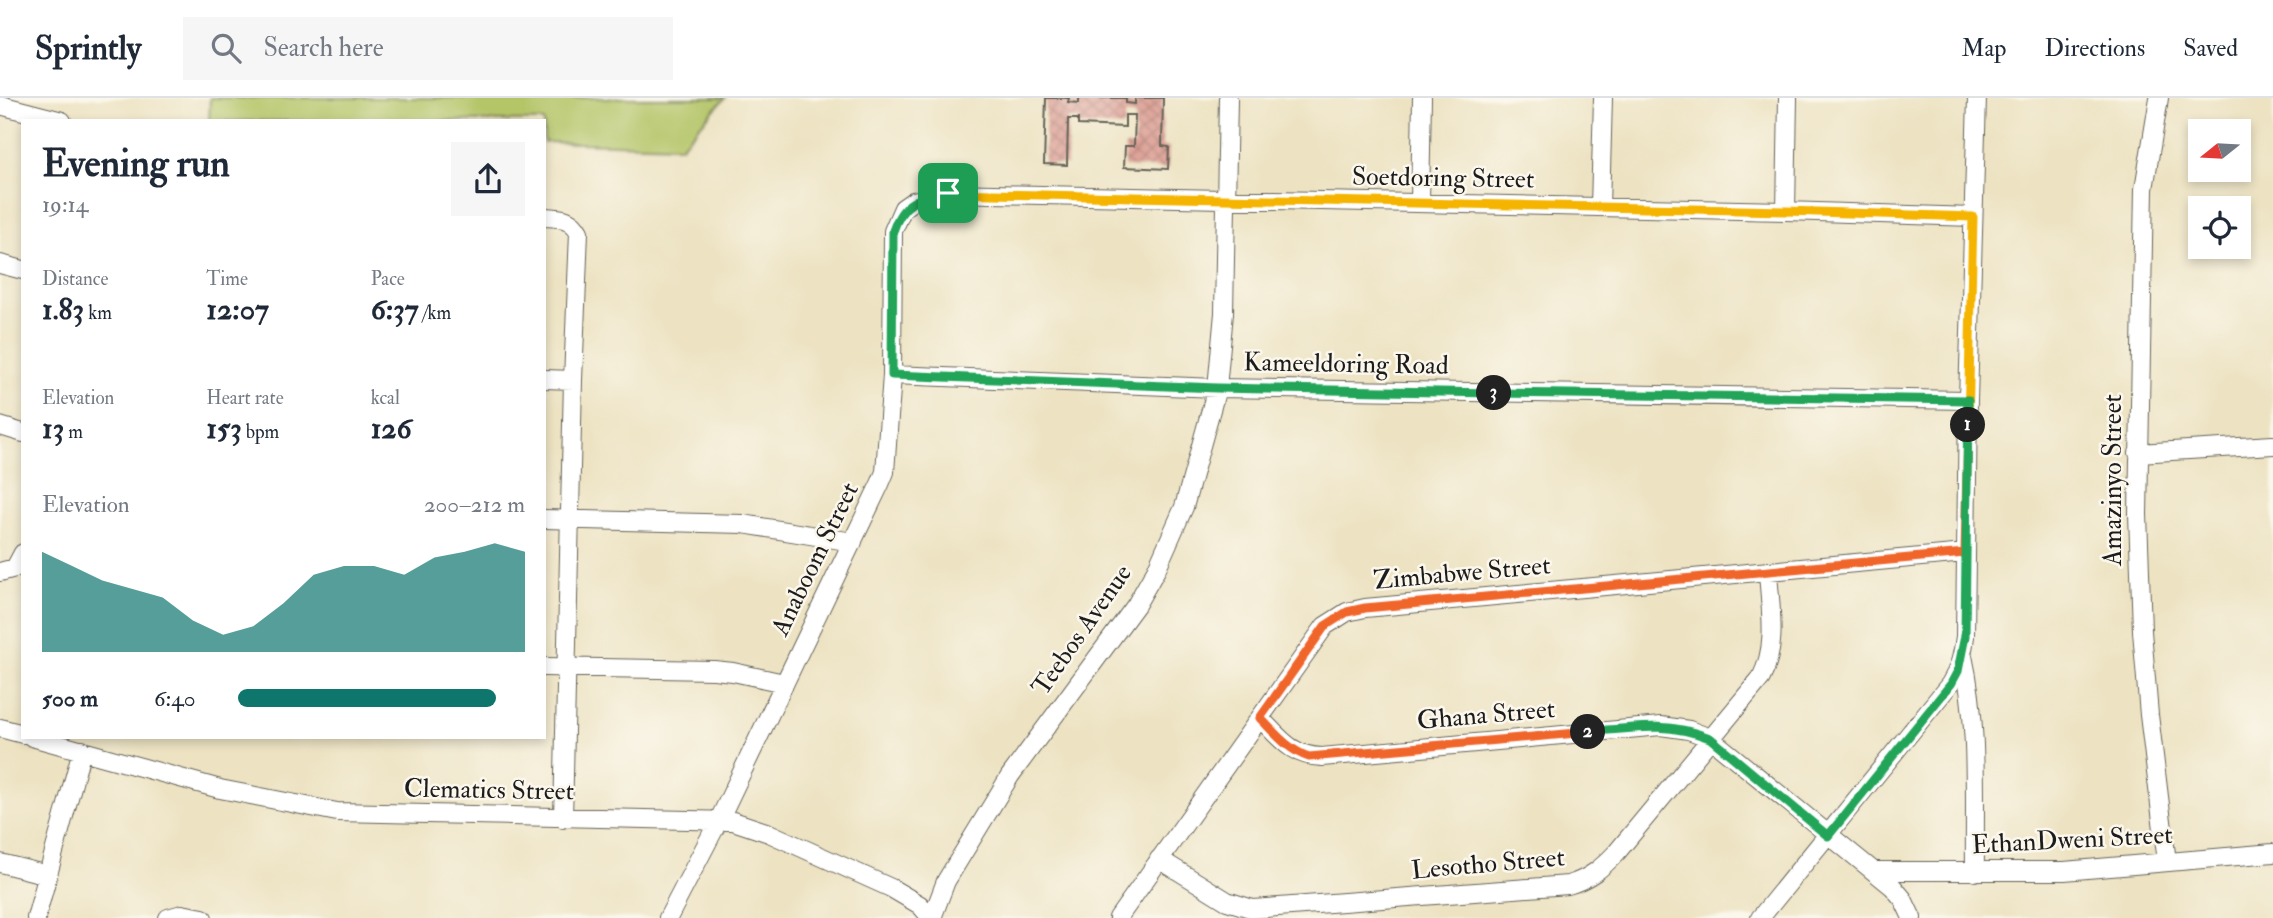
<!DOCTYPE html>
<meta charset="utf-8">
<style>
:root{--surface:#fff;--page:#f6f6f7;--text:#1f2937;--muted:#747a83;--line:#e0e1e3;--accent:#0f766e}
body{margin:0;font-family:"IM FELL Double Pica",serif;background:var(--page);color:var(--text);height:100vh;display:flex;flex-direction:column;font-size:26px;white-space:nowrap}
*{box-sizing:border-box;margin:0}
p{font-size:23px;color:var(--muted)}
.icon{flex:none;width:38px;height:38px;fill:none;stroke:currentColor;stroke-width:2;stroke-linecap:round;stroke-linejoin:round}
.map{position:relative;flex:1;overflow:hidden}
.panel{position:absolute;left:21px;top:21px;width:525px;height:620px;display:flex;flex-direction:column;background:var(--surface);border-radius:0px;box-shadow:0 4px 10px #0003}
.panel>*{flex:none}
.needle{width:46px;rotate:252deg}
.controls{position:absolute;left:2188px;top:21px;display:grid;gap:14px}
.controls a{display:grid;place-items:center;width:63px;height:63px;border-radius:0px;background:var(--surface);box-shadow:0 4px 10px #0003;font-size:35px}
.pin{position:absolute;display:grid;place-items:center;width:60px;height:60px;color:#fff;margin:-30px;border-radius:14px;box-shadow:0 4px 10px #0006}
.km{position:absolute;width:35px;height:35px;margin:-18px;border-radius:50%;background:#222;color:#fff;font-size:19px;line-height:35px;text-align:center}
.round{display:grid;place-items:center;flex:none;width:74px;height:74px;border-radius:0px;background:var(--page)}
.overview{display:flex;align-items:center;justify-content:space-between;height:119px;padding:0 21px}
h1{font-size:38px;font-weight:800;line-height:52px}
.stats{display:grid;grid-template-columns:repeat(3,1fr);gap:10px;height:119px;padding:7px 21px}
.stats div{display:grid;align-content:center}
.stats b{font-size:30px;font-weight:800}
.stats small{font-size:19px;font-weight:400}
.stats p{font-size:19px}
.chart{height:196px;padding:14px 21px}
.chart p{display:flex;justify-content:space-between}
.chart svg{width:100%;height:126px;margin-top:7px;fill:var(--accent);opacity:.7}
ul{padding:0 21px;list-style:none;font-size:23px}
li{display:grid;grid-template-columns:112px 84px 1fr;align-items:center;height:52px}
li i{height:18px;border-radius:9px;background:var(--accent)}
header{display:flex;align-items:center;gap:42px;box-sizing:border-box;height:98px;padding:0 35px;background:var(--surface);border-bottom:2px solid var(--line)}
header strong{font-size:33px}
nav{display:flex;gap:38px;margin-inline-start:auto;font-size:24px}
.search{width:490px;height:63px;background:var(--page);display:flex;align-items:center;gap:18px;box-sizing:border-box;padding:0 24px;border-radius:0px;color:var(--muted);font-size:26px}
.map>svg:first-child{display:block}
</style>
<header>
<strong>Sprintly</strong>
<div class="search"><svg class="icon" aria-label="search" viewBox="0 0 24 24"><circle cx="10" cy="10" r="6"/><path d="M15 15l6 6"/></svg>Search here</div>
<nav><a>Map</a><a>Directions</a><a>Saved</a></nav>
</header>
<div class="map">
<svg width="2273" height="820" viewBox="0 0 2273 820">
<defs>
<pattern id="building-cross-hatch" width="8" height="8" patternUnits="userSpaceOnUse" patternTransform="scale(1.75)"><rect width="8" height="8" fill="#da968c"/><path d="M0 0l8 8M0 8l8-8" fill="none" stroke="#b07a72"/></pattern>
</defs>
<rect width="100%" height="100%" fill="#fbf7ec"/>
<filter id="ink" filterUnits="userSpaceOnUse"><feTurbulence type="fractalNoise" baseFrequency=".0143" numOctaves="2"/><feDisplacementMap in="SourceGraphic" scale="14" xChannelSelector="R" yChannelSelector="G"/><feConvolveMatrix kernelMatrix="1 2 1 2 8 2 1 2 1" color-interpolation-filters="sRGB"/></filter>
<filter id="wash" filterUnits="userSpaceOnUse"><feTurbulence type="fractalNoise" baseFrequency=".00686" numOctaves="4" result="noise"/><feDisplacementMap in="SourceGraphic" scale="28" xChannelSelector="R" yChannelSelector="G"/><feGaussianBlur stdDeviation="1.57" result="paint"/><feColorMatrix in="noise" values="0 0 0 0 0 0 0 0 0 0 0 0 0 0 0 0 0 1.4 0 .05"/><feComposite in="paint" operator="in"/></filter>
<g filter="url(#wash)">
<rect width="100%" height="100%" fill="#ede3c3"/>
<path fill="#b4c568" stroke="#687042" stroke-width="2" d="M210,0H725L681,48L544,44V23H209Z"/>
<g id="blocks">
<path fill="url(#building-cross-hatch)" d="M1046,0H1069L1068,4L1079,5V0H1126V5L1135,6V0H1163L1162,48L1169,49L1168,71L1124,69L1125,48H1134L1135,17H1125V29L1078,27V21H1068L1067,67L1044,66Z"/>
</g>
</g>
<g filter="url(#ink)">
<use href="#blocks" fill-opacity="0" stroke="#656256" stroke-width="2"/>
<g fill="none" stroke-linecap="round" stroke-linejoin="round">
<defs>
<path id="minor" d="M2159,0L2144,91L2138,416L2142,533L2149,617L2167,764
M0,7L62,23
M1420,105L1422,0
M1600,109L1603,0
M1786,113L1788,0
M544,119C560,120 571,119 579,134L573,282L563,721
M0,166L23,172
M892,277L1217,290L1968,302
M544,281L573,282
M0,328L23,335
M2138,355L2273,347
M544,421L743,426L853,444
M0,474L15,470L23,455
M1963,558C1979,629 1974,702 1975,774
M544,569L714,572L733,574L784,585
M1260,620C1280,640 1291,658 1322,659L1661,628L1689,632L1710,640L1893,789L1903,801L1912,820
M0,630L23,636
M32,639L220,691L337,714L733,723L769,735L891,790L920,807L931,820
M1159,761L1227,803L1253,811L1568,787C1589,781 1602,770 1617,754L1761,580C1778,548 1770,509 1768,474
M0,765L48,777
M1873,773H2064L2273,755
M36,820L82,652
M168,820L182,816L203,820
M668,820L719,722L880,386L885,374L892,277L893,133L903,110L913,103L948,95L1786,113L1973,119
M932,820L946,783L1010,678L1136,507L1156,472L1184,409L1217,290L1224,215L1228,0
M1118,820L1325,528L1347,514L1365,510L1965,455
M1760,820L1950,586C1960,570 1963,555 1965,538L1968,302L1977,0"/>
</defs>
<use href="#minor" stroke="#656256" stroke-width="20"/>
<use href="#minor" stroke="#fff" stroke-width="18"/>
</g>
</g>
<g fill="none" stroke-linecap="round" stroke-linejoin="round" filter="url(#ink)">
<defs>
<path id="split-1" d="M948,95L1786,113L1973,119L1968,327"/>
<path id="split-2" d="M1588,634L1309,659C1288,652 1275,635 1260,620L1325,528L1347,514L1365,510L1965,455L1968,327"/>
<path id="split-3" d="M1494,295L1968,302L1965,538L1958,573L1951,586L1828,738L1710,640C1666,623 1634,630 1588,634"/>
<path id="split-4" d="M948,95C918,100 903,102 893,133L892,277L1217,290L1494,295"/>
</defs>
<use href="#split-1" stroke="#fff" stroke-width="14"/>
<use href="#split-2" stroke="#fff" stroke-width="14"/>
<use href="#split-3" stroke="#fff" stroke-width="14"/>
<use href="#split-4" stroke="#fff" stroke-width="14"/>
<use href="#split-1" stroke="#f5b400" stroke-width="9"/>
<use href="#split-2" stroke="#f0652b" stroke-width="9"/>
<use href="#split-3" stroke="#22a559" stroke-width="9"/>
<use href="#split-4" stroke="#22a559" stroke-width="9"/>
</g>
<g text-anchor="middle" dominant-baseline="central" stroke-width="5" stroke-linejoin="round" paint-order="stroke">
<g font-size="26" fill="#1c1c1c" stroke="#fbf7ec">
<text transform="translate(1443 80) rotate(1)">Soetdoring Street</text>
<text transform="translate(1346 266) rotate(1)">Kameeldoring Road</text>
<text transform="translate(2113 382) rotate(-90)">Amazinyo Street</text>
<text transform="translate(815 461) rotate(-64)">Anaboom Street</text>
<text transform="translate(1462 475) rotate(-5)">Zimbabwe Street</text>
<text transform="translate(1082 532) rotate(-55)">Teebos Avenue</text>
<text transform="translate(1486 617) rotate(-5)">Ghana Street</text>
<text transform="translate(489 692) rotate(1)">Clematics Street</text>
<text transform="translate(2072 742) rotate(-3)">EthanDweni Street</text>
<text transform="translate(1488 766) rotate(-5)">Lesotho Street</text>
</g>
</g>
</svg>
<div class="controls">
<a><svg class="needle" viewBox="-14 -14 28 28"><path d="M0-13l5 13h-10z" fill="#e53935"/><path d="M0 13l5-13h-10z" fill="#747a83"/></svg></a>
<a><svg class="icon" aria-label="locate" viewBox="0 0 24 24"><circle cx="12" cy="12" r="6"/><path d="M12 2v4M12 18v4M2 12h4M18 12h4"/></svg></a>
</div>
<div class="pin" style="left:948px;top:95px;background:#1e9e55"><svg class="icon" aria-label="arrive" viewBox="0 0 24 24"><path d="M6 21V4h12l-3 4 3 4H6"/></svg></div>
<b class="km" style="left:1968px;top:327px">1</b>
<b class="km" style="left:1588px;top:634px">2</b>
<b class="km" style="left:1494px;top:295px">3</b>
<section class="panel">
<div class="overview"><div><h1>Evening run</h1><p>19:14</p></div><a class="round"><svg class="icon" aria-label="share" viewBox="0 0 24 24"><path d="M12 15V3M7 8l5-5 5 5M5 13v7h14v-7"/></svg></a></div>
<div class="stats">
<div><p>Distance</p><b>1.83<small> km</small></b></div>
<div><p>Time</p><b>12:07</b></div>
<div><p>Pace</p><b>6:37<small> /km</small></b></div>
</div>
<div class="stats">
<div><p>Elevation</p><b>13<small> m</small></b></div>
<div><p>Heart rate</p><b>153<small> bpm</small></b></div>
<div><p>kcal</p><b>126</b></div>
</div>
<div class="chart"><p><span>Elevation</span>200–212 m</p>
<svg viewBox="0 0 160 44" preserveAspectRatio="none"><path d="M0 44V9L10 14L20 19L30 22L40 25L50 33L60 38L70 35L80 27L90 17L100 14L110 14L120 17L130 11L140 9L150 6L160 9V44z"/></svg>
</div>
<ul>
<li><b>500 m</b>6:40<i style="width:90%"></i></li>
</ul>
</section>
</div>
